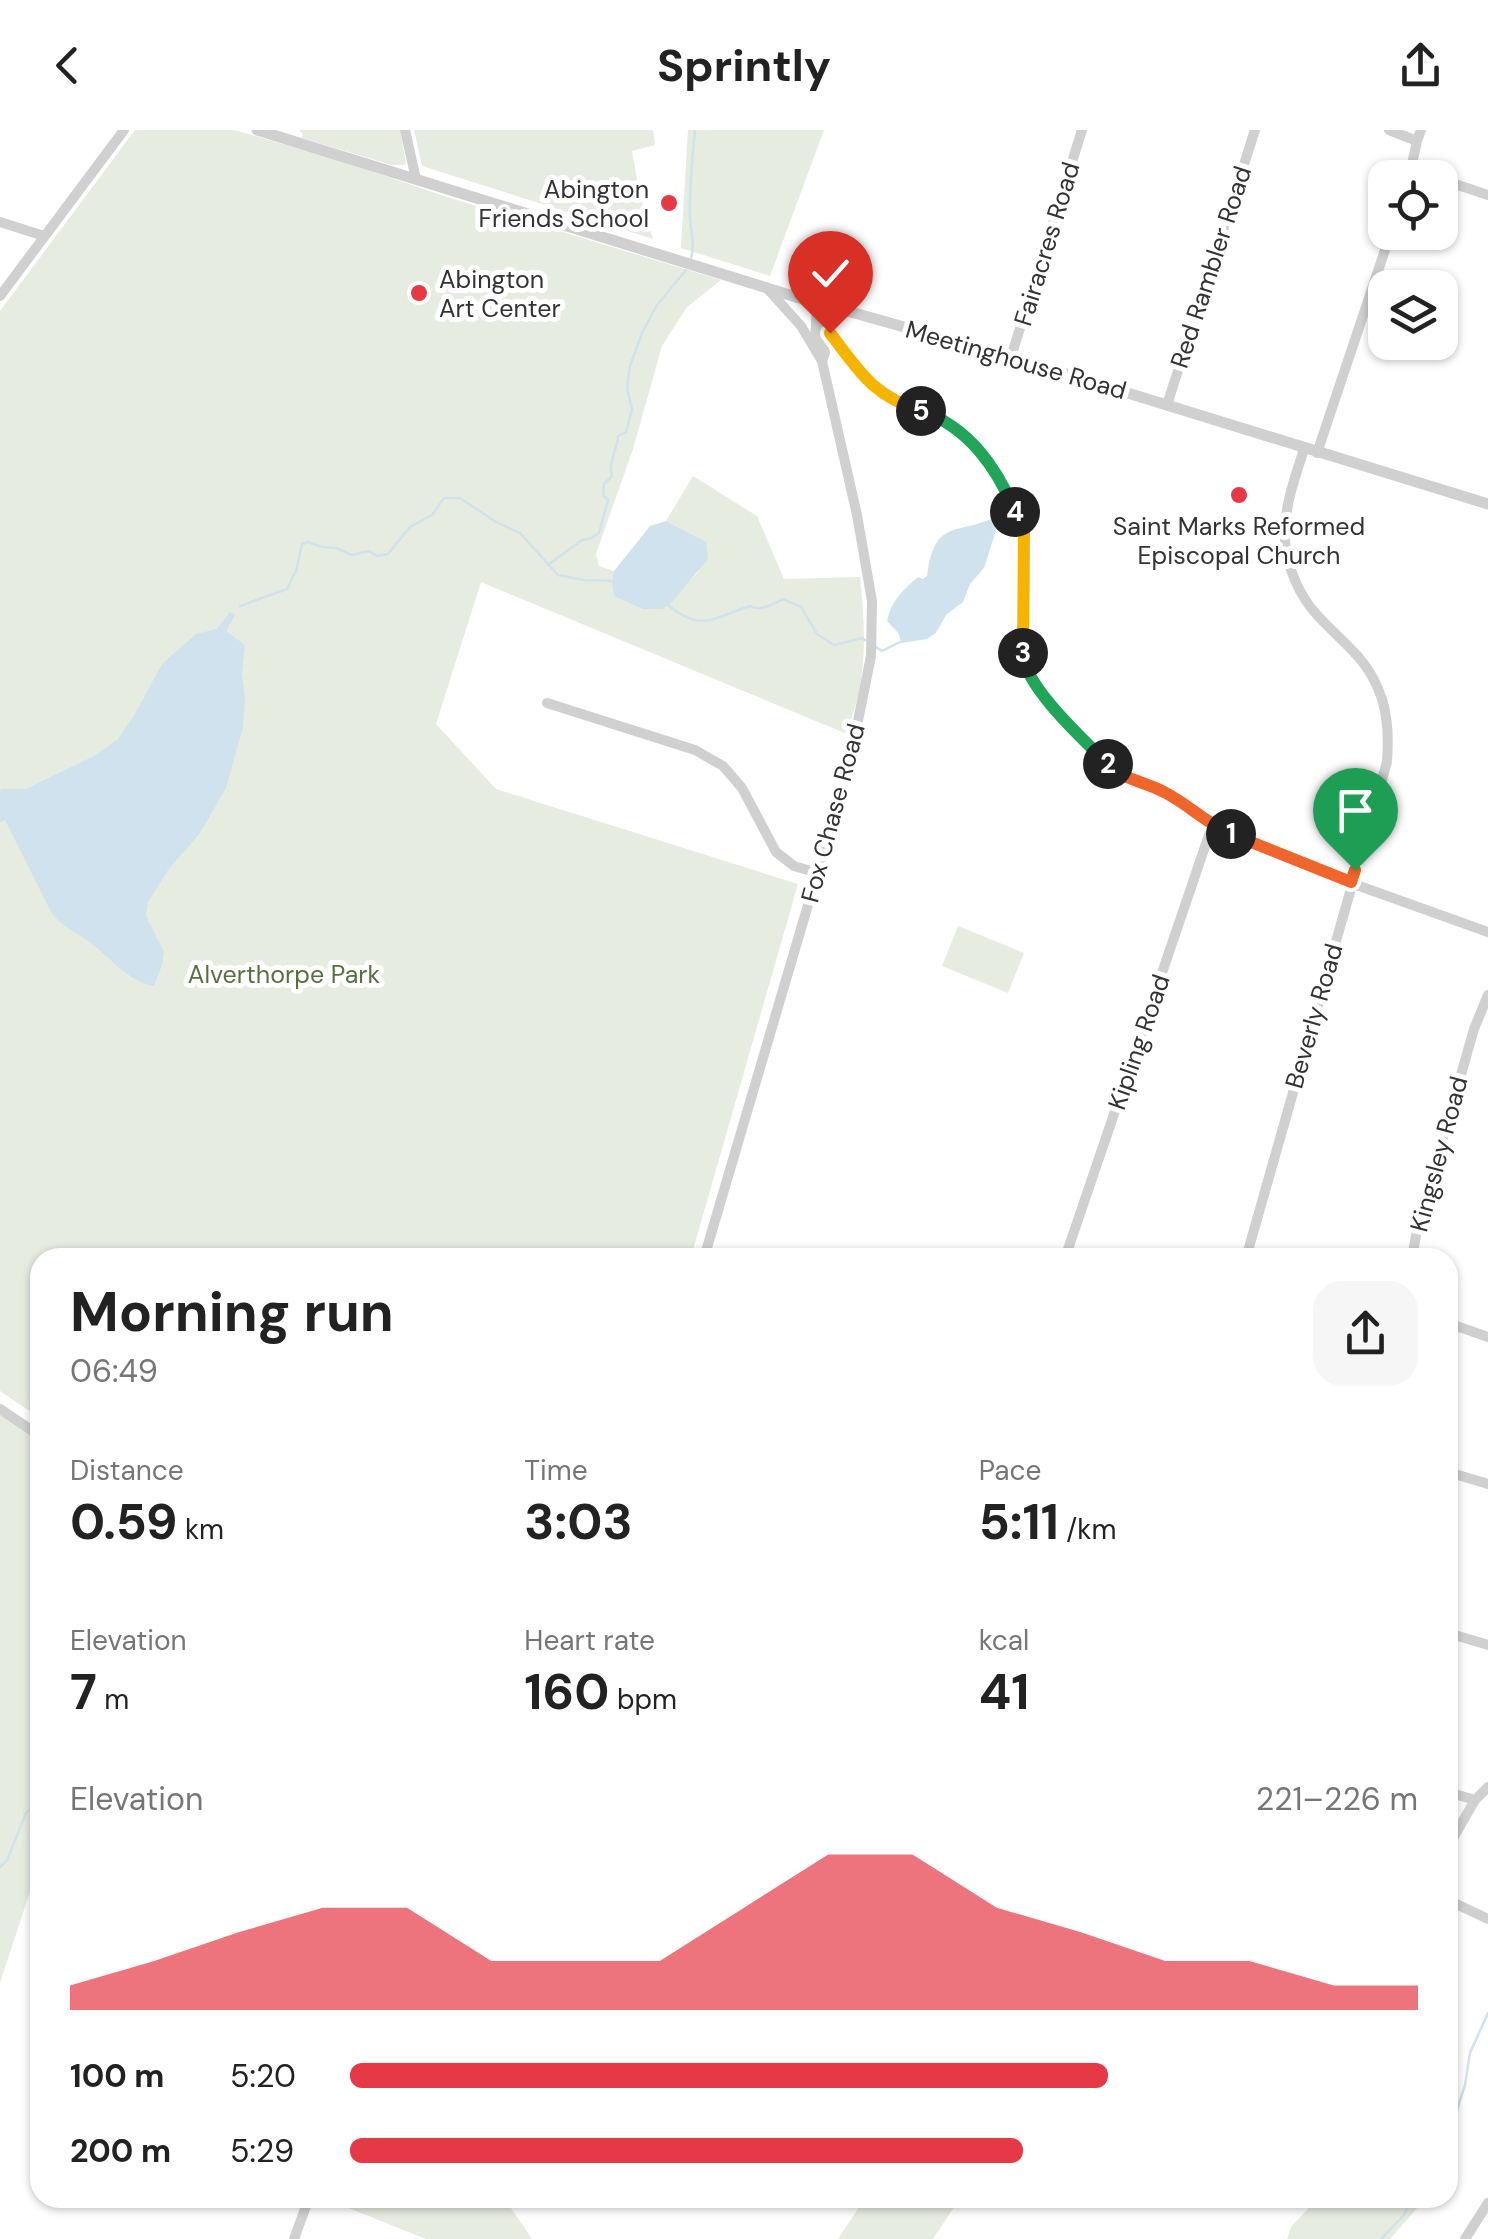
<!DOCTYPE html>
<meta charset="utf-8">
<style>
:root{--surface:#fff;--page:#f6f6f6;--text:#222;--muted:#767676;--accent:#e63946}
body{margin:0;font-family:"DM Sans",sans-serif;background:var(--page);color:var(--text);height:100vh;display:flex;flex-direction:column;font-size:38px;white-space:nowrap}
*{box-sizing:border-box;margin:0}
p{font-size:32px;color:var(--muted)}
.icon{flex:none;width:55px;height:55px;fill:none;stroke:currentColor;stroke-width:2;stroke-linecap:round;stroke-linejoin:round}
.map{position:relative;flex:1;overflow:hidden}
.sheet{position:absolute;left:30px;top:1118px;width:1428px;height:960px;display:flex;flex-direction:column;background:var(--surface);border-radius:30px;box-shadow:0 2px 8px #0004}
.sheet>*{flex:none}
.buttons{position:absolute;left:1368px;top:30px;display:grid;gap:20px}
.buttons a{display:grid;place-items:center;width:90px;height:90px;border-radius:20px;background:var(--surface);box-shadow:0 2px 8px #0004;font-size:50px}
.pin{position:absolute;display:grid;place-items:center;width:85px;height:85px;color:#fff;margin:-102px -42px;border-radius:50% 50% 50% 0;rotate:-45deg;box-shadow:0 0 10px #0007}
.pin .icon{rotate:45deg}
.km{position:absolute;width:50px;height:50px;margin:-25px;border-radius:50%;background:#222;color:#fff;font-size:28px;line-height:50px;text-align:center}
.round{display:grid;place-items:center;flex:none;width:105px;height:105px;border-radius:30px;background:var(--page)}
.head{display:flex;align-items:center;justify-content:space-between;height:170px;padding:0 40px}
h1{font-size:55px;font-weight:700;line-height:75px}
.metrics{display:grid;grid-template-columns:repeat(3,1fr);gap:15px;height:170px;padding:10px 40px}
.metrics div{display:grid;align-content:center}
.metrics b{font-size:50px;font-weight:700}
.metrics small{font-size:28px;font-weight:400}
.metrics p{font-size:28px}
.chart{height:280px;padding:20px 40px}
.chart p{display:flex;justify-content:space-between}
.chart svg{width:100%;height:180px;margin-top:10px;fill:var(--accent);opacity:.7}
ul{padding:0 40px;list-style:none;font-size:32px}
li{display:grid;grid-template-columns:160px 120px 1fr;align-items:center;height:75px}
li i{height:25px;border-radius:12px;background:var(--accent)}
header{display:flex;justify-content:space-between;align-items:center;height:130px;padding:0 40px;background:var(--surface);font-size:45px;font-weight:700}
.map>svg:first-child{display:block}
</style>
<header><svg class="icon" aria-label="back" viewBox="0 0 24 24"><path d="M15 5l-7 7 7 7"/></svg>Sprintly<svg class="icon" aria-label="share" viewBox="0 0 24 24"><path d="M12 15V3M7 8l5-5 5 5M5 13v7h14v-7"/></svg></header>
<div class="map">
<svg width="1488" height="2109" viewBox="0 0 1488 2109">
<rect width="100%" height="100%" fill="#fff"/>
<path fill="#e6ecdf" d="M135,0H234L345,32L447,67L721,150L687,177L662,216L633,319L596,424L599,436L614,441L612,451L663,479L698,442L705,412L666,391L693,346L757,386L784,449L860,447C864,485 867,528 858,566C855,579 850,591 847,604L481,452L436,594L496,659L798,754L691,1127L40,1128V1288L0,1261V181Z
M299,0H400L406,33L404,35H392L302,8L303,4Z
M414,0H653L655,15L632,21L639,61L653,109L422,36Z
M688,0H824L770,146L681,118Z
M958,796L1024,823L1008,863L942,836Z
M0,1284L40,1312V1731L0,1853Z
M349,2068H504L532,2109H426L346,2077Z
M865,2068H960L933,2109H838Z
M1318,2068H1426L1390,2109H1287L1291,2097Z"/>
<path fill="#cfe2ee" d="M1004,374L1006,378L999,391L984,438L970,454L963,472L946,485L936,503L927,509L901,513L899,504L887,491C891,471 903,460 918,447L923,449L927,446C935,387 957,406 995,387L998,379Z
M666,391L706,412L708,429L671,473L663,479H643L614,466L612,451L614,441L650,396Z
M230,482L235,485L226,501L245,515L242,543L245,570L243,597L226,658L200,703L168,740L148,772L146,786L164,822L162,835L154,856C125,850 111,827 88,811C72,799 64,799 51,782L5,690L0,692V662L1,659H26L96,625L118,609L135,584L162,534L196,504L217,499Z"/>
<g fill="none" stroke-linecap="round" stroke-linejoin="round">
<path stroke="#cfe2ee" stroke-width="2.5" d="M691,128C695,115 691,102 690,88C689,59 692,29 695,0
M548,435L582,410L592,408L599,403L608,370L603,365L604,354L612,346C608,333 617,320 618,306L626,302L632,279L627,258L630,236L642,203L657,175L686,140
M668,475C699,501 710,490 744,478C757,474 746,478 760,478C768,477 775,473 783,469L801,477L817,504L834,515L862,508L865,510
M240,476L287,459L296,441L302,414L308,412L322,417L336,418L352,425L369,421L377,426L388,424L410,397L432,385L444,368H460L496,392L520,403L558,445L584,450L612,451
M876,517L882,521L900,512
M0,1737L7,1730L26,1683L40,1671
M1448,2025L1456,1983L1465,1955L1470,1923L1488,1883
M1381,2109L1404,2085L1411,2068"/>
<path stroke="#d0d0d0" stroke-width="10" d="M405,0L416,49
M1389,0L1417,11
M1412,41L1434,48
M1409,48L1417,11L1421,0
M1440,49L1488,65
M0,92L44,106
M0,166L124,0
M822,192L862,245L876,258L897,273L929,283L953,297L983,324L1008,364L1024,403L1023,534L1046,570L1115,642L1165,662L1212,696L1351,753L1488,802
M815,212L817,174
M1011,227L1082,0
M822,231L825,223L821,199L825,176
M1167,275L1255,0
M1317,323L1391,102
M547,573L695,620L723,636L742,658L776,722L794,736L818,743
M704,1128L849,636L871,526L872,471L857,385L822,231L801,196L766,157
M1065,1128L1212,696
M1246,1128L1387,632C1389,604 1388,576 1374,550C1361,524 1337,507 1318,486C1299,466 1287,437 1285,410C1283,379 1295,348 1304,319
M1412,1128L1417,1100L1474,899L1488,865
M1448,1193L1488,1207
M0,1279L40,1306
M1448,1342L1488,1354
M1448,1503L1488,1515
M1448,1662L1475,1670
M1448,1717L1475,1670L1488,1657
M1448,1770L1488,1789
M294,2109L309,2068
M1465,2109L1488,2073"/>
<path stroke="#d0d0d0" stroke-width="11" d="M257,0L825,176L833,177L1011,227L1488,374"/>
</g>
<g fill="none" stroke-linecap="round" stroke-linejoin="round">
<defs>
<path id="split-1" d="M1231,704L1351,752L1355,740"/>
<path id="split-2" d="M1108,634C1123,650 1146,652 1164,662C1188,674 1206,693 1231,704"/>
<path id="split-3" d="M1023,523C1023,555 1085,611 1108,634"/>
<path id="split-4" d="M1015,382L1024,403L1023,523"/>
<path id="split-5" d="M921,281C968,296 998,339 1015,382"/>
<path id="split-6" d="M830,203C860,242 872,265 921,281"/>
</defs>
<use href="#split-1" stroke="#fff" stroke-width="20"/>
<use href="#split-2" stroke="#fff" stroke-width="20"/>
<use href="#split-3" stroke="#fff" stroke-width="20"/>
<use href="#split-4" stroke="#fff" stroke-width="20"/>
<use href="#split-5" stroke="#fff" stroke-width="20"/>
<use href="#split-6" stroke="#fff" stroke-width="20"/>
<use href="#split-1" stroke="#f0652b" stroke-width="12"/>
<use href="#split-2" stroke="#f0652b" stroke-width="12"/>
<use href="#split-3" stroke="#22a559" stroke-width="12"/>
<use href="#split-4" stroke="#f5b400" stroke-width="12"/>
<use href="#split-5" stroke="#22a559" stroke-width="12"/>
<use href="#split-6" stroke="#f5b400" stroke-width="12"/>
</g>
<g fill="#e63946" stroke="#fff" stroke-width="4">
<circle cx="669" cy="73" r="10"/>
<circle cx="419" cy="163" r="10"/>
<circle cx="1239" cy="365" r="10"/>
</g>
<g text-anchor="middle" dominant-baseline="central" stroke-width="10" stroke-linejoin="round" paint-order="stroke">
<g font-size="25" fill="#333" stroke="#fff" text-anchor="end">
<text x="649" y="59">Abington<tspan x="649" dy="29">Friends School</tspan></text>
<text x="439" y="149" text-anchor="start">Abington<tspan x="439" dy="29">Art Center</tspan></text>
<text x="1239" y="396" text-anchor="middle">Saint Marks Reformed<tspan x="1239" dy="29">Episcopal Church</tspan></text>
</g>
<g font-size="25" fill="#333" stroke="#fff">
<text transform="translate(1047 114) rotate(-73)">Fairacres Road</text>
<text transform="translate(1211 137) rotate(-72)">Red Rambler Road</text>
<text transform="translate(1016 230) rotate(16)">Meetinghouse Road</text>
<text transform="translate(833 683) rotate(-75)">Fox Chase Road</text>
<text transform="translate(1314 886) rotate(-74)">Beverly Road</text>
<text transform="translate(1139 912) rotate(-71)">Kipling Road</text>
<text transform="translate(1439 1024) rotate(-75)">Kingsley Road</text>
</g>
<g font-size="25" fill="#56703f" stroke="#fff">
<text x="284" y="844">Alverthorpe Park</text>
</g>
</g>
</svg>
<div class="buttons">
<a><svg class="icon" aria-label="locate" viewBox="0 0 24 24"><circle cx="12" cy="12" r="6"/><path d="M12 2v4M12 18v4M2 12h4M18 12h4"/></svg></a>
<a><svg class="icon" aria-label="layers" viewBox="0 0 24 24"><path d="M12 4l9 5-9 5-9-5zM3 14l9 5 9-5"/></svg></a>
</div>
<div class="pin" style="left:1355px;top:740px;background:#1e9e55"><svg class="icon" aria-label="arrive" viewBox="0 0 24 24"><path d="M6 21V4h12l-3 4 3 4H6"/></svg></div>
<div class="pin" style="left:830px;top:203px;background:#d93025"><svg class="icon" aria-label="check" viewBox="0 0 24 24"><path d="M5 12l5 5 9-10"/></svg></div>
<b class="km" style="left:1231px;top:704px">1</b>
<b class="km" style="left:1108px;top:634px">2</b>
<b class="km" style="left:1023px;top:523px">3</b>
<b class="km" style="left:1015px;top:382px">4</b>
<b class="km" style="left:921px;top:281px">5</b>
<section class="sheet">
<div class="head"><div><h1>Morning run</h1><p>06:49</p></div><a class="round"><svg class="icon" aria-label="share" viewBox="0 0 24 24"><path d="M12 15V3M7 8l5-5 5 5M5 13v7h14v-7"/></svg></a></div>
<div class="metrics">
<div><p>Distance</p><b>0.59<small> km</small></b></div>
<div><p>Time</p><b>3:03</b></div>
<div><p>Pace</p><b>5:11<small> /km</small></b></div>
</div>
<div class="metrics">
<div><p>Elevation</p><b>7<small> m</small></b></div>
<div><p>Heart rate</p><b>160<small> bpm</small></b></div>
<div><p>kcal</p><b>41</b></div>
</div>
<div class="chart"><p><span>Elevation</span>221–226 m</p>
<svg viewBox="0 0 160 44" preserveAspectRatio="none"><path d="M0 44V38L10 32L20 25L30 19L40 19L50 32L60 32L70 32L80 19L90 6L100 6L110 19L120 25L130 32L140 32L150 38L160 38V44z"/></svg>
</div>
<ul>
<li><b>100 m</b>5:20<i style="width:71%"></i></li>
<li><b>200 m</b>5:29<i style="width:63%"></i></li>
</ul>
</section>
</div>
